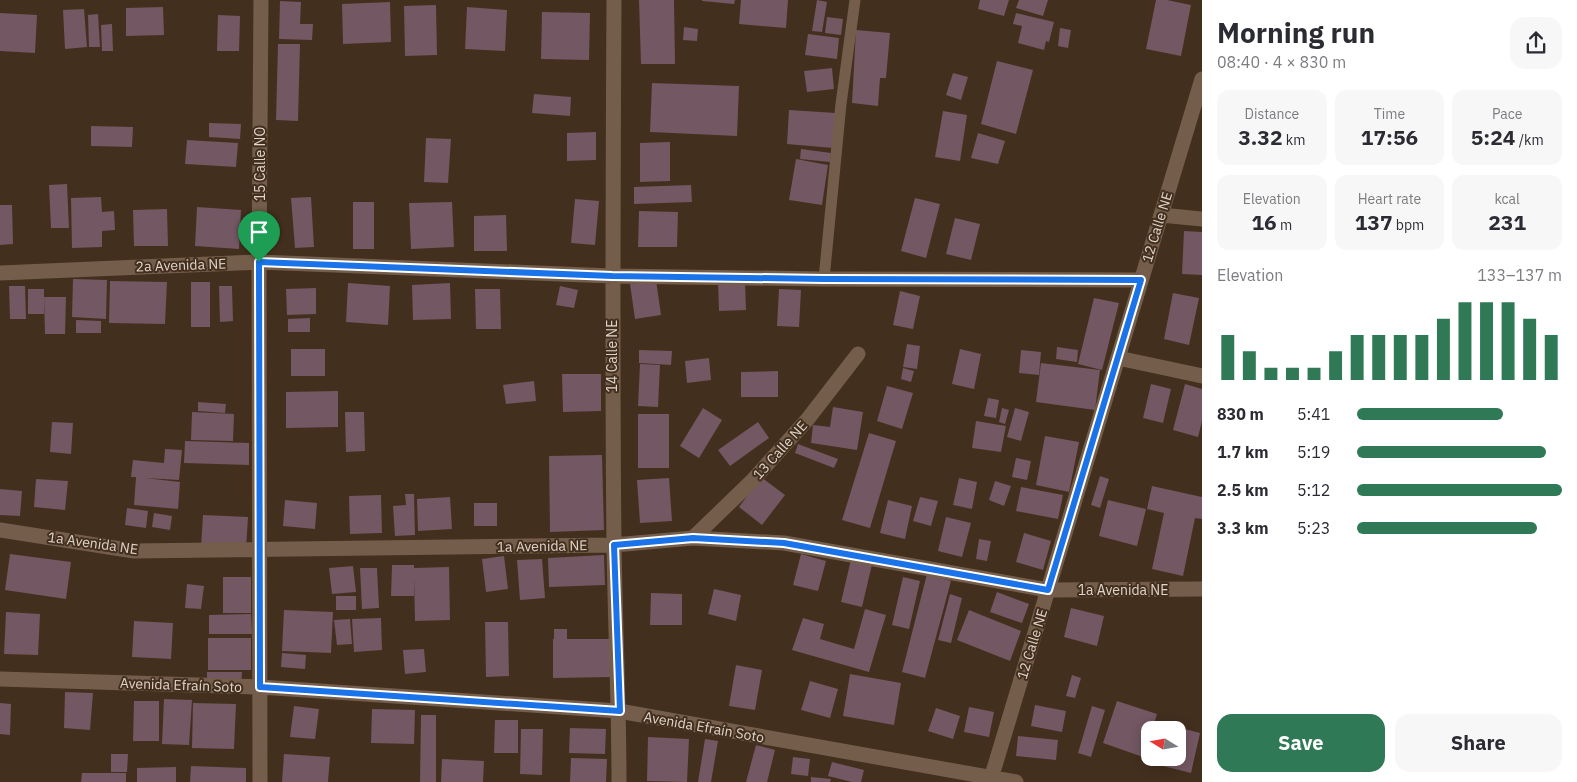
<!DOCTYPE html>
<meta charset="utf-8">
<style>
:root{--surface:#fff;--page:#f7f7f7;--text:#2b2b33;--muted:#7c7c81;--accent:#307956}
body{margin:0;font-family:"IBM Plex Sans",sans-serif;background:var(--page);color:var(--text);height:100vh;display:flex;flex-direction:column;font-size:19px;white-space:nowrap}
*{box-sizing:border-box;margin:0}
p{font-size:16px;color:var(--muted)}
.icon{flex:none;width:28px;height:28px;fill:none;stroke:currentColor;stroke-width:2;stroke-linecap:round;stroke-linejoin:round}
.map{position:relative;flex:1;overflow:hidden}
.drawer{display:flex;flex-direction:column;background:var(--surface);width:375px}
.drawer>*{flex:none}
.needle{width:32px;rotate:281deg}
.controls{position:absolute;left:1141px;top:721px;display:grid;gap:10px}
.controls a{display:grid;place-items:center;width:45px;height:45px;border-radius:10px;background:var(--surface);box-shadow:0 2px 12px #0003;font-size:25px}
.pin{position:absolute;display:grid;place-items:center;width:42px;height:42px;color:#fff;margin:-51px -21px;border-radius:50% 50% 50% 0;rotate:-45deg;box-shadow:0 0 5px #0007}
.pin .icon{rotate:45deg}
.round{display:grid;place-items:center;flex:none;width:52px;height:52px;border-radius:15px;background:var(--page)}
.summary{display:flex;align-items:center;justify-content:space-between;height:85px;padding:0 15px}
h1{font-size:28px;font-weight:800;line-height:38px}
.stats{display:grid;grid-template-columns:repeat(3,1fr);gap:8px;height:85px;padding:5px 15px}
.stats div{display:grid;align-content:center;border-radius:12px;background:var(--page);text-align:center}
.stats b{font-size:21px;font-weight:800}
.stats small{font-size:14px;font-weight:400}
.stats p{font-size:14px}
.chart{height:140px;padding:10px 15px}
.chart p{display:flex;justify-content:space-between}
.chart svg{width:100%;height:90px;margin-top:5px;stroke:var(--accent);stroke-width:6}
.action{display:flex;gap:10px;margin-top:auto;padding:10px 15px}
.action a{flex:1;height:58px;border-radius:15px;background:var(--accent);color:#fff;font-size:20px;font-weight:800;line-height:58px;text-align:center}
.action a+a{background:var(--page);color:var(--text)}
ul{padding:0 15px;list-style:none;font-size:16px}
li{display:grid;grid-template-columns:80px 60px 1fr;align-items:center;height:38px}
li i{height:12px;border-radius:6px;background:var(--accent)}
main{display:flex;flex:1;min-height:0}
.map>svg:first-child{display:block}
</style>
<main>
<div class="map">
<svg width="1202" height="782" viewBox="0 0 1202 782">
<rect width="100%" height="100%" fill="#432f1e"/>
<path fill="#735762" d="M639,0H674L675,64H641Z
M702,0H735L734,4L702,1Z
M741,0H788L786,28L739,24Z
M817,0L827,2L822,32L812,31Z
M980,0H1009L1004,16L978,9Z
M1019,0H1048L1043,16L1016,8Z
M1156,0H1167L1191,5L1181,56L1146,49Z
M280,1L301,2L300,24H313L312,40L279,39Z
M390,2L391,42L343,44L342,4Z
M436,5L437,55L405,56L404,6Z
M163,7L164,35L126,36V8Z
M467,7L507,10L505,51L465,49Z
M84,9L87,47L65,49L63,10Z
M542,12L590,13L589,60L541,59Z
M0,13L37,15L35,53L0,51Z
M1016,13L1054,22L1049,42L1046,41L1044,50L1018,43L1022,26L1013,24Z
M98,14L100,47H89L88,15Z
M218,15L240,16L239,51H217Z
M827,17L843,19L841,35L825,33Z
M112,24L113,51H102L101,25Z
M684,27L698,29L697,41L683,40Z
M1060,28L1071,30L1068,48L1058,46Z
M856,30L890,33L886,78H880L878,106L852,103Z
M808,34L839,38L837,59L805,55Z
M278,44H300L298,121L276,120Z
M997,61L1033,70L1016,134L981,124Z
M832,68L834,89L807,92L804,71Z
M953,73L968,77L961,100L946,95Z
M652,83L739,86L737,136L650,132Z
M534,94L571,97L570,116L532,113Z
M789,110L836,113L833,148L787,144Z
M943,111L967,115L960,161L935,157Z
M209,123L241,124L240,139L209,137Z
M91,126L133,127L132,147L91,146Z
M596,132V160L567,161V133Z
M978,133L1005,141L998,164L971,158Z
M426,138L451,139L448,183L424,182Z
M187,140L238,143L236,167L185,164Z
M670,142V181L640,182V143Z
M801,149L831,153L830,162L800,159Z
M796,159L828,165L822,205L789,200Z
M67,184L69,228H51L49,185Z
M691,185L692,202L634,204V187Z
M101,197L102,212L114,211L115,230L102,231V247L72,248L71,198Z
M311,197L314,247L295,248L291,198Z
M915,198L940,204L926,258L901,251Z
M575,199L599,201L595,245L571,243Z
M353,202H374V249H353Z
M452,202L454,247L411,249L409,203Z
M0,205H12L13,244L0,245Z
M197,207L241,210L239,249L195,246Z
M167,209L168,246H134L133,210Z
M639,211L678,212L677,247H638Z
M506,215L507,251H474V216Z
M955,218L980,224L971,260L946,254Z
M1184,231L1202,232V275L1182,274Z
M73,279L107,280L106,319L72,317Z
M656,280L661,315L635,319L630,284Z
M110,281L167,282L165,324L109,323Z
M191,282H210V327H191Z
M718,282H745L746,310L719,311Z
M348,283L390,286L388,325L346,322Z
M450,283L451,319L413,320L412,285Z
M9,286H25L26,319H10Z
M219,286H232L233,321L220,322Z
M560,286L578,290L574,308L556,305Z
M316,288V314L287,315L286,289Z
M28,289H44V314H28Z
M475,289H500L501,329H476Z
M779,289L801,290L799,327L777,326Z
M900,291L920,296L913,329L893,325Z
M1173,293L1199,298L1189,345L1164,339Z
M44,297H66L65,334H45Z
M1094,298L1119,303L1102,370L1078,364Z
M310,318V332H288V319Z
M76,320L101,321V333H76Z
M907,344L920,346L917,369L903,367Z
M1057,347L1078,350L1077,362L1056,359Z
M291,349H325V376H291Z
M960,349L981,354L974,389L952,384Z
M639,350L672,351L671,365L639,363Z
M1021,350L1041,352L1039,375L1019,373Z
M709,358L711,380L687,383L685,361Z
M1041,363L1100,370L1095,410L1036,402Z
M640,364L660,365L658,407L638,406Z
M903,368L914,371L911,382L901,379Z
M778,371V397H741V372Z
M562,374H601V411L563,412Z
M534,381L536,401L506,404L503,385Z
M1151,384L1171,389L1163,423L1143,418Z
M1185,384L1202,389V421L1198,437L1173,430Z
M887,386L913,393L902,429L877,421Z
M338,391V427L286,428V392Z
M988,398L999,400L996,418L984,416Z
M198,402L226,404L225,413L198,411Z
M833,407L863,412L857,450L811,443L813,425L830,427Z
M703,408L722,420L699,458L680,446Z
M1002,408L1009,410L1005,424L999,422Z
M1015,408L1029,412L1021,441L1007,437Z
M192,412L234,414L233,441L191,440Z
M345,412H364L365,451L346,452Z
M638,414H669V468H638Z
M976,421L1006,426L1001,452L972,448Z
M52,422L73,423L71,454L50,452Z
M758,422L769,438L730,466L718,450Z
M869,433L896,441L870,528L842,520Z
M1045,436L1079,442L1069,492L1036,485Z
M185,441L249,443V465L184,463Z
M798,444L838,459L834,468L795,453Z
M165,449L182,450L179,480L145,478L180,482L178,509L134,505L136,477H131L133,460L164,463Z
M602,455L604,530L550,532L549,456Z
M1016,458L1031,461L1027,480L1012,477Z
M1100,476L1109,479L1100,508L1091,505Z
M761,477L785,495L762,525L739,507Z
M669,478L672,521L640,523L637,480Z
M959,478L977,482L972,509L953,505Z
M36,479L68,481L65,510L34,507Z
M995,481L1011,486L1004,506L989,500Z
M1152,486L1202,497V519L1195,518L1183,576L1152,569L1164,513L1147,509Z
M1021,487L1063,495L1058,519L1016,511Z
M0,489L22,491L20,516L0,515Z
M405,494H414L415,535L395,536L393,506L406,505Z
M381,495L382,533L350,534L349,496Z
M450,497L452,529L418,531L417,499Z
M920,497L938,501L931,526L913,521Z
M285,500L317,503L315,529L283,526Z
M888,500L912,506L905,539L880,533Z
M1108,500L1146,509L1137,546L1099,536Z
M474,503H497V526H474Z
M127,508L148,511L146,528L125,525Z
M154,513L172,516L170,530L152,527Z
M203,515L248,517L246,549L201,547Z
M946,517L971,523L962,557L938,551Z
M1024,533L1051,541L1043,570L1016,562Z
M979,539L991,541L987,561L976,559Z
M10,554L71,562L66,599L5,590Z
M801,554L826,561L818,591L793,585Z
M604,555L605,585L549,587L548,558Z
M852,555L873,560L862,607L841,602Z
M504,556L508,589L486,592L482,559Z
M542,559L545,598L520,600L517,560Z
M392,565H414V568L449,567L450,620L415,621L414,578V596H391Z
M353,566L356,592L332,594L329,568Z
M360,568H377L379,608L362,609Z
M927,574L951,581L925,678L902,672Z
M223,577H251V613H223Z
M903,577L920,581L909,629L892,625Z
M187,584L204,586L201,609L185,608Z
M714,589L741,595L736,621L708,614Z
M997,592L1029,604L1022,623L990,612Z
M651,593L682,594V625H650Z
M950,594L962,598L951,643L938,640Z
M336,596H356V610H336Z
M1071,608L1104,616L1097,646L1064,637Z
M865,609L886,615L869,672L792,650L803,618L824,624L820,639L854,649Z
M284,610L333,612L331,653L282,651Z
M969,610L1021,631L1010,661L957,640Z
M6,612L40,614L38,655L4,654Z
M251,614L252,634H209V615Z
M381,618L382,650L354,652L352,619Z
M350,619L352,644L337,645L334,620Z
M134,621L173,623L171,659L132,657Z
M485,622H508L509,676L486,677Z
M554,629H567V639H612V677L553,678V639H554Z
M208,638H251V670H208Z
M424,649L426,672L405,674L403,650Z
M282,653L306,655L305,669L281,667Z
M736,665L762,670L755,710L729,706Z
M207,672H242L241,686L207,685Z
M850,674L901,683L894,725L843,716Z
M1072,675L1081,678L1075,698L1066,696Z
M810,681L838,689L830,718L801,710Z
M65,692L93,693L90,730L64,728Z
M164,699L192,700L189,745L162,744Z
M134,701H159V741H133Z
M1117,701L1157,714L1152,730H1150V736L1143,757L1103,743Z
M0,703L11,704L10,735L0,734Z
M193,703L236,704L234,749L192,748Z
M1035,705L1066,711L1062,732L1031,726Z
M294,706L319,709L315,739L290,737Z
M1092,706L1105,710L1091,757L1078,753Z
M969,707L994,712L989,737L964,732Z
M936,708L960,716L953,739L928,731Z
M372,709L415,710L414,744L371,743Z
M421,715H436V782H420Z
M495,720H518V753H494Z
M1165,724L1200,733L1191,773L1155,764L1156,758H1178V730H1163Z
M570,728L606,729L605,754L569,753Z
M521,729H543L542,775L520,774Z
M1018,736L1058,740L1056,760L1016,756Z
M648,737L689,739L687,782L647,781Z
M705,739L718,741L711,782H698Z
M756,745L775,750L767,782H746Z
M111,754H128L127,772H111Z
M284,754L330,757L328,782H282Z
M793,757L810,759L808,776L791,774Z
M571,758L607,759L606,782H570Z
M442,759L484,761L483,782H441Z
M832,762L864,770L861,782H852L828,776Z
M191,766L246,768V782H190Z
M176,767V782H137V768Z
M82,773H126V782H81Z
M811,777L831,779L830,782H811Z"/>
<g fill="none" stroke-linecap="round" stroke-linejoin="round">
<path stroke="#745e4b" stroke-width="11" d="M824,279L841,104L855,0"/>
<path stroke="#745e4b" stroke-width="15" d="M614,0C613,181 612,362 614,542C615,622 619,702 619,782
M1161,215L1202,219
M0,273L259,262L612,276L824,279L1141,280
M1118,358L1202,376
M0,530L134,551L614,545L693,538L784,543L1048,590L1202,589
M693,538L752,481L807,420L858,354
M0,679L260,687L619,711L1016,782
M260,782L259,262L261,0
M990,782L1202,79"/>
</g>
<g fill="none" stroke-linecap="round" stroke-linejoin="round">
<defs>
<path id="route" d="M259,262L612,276L824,279L1141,280L1048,590L784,543L693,538L614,545L620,711L260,687Z"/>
</defs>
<use href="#route" stroke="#fff" stroke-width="10"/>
<use href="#route" stroke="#1a73e8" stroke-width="6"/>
</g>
<g text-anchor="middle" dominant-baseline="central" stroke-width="4" stroke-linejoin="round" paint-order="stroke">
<g font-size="14" fill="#e0d3c9" stroke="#432f1e">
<text transform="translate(260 164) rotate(-90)">15 Calle NO</text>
<text transform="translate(1157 227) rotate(-73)">12 Calle NE</text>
<text transform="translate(181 265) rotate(-2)">2a Avenida NE</text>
<text transform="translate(612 356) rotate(-90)">14 Calle NE</text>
<text transform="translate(780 450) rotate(-48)">13 Calle NE</text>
<text transform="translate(93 543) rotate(8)">1a Avenida NE</text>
<text transform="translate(542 546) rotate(-1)">1a Avenida NE</text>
<text x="1123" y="590">1a Avenida NE</text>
<text transform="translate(1032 644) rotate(-73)">12 Calle NE</text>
<text transform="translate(181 685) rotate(2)">Avenida Efraín Soto</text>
<text transform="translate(704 727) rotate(10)">Avenida Efraín Soto</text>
</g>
</g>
</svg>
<div class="controls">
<a><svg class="needle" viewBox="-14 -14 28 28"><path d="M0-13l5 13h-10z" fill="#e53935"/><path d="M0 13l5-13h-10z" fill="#7c7c81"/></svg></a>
</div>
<div class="pin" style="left:259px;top:262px;background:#1e9e55"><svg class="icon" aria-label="arrive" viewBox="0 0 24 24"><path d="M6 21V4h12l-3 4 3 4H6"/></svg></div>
</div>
<section class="drawer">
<div class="summary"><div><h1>Morning run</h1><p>08:40 · 4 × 830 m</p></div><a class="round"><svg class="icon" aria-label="share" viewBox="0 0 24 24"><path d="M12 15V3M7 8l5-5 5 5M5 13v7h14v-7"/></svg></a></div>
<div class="stats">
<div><p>Distance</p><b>3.32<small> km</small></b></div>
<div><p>Time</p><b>17:56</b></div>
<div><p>Pace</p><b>5:24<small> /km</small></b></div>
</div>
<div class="stats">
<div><p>Elevation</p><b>16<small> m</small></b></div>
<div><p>Heart rate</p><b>137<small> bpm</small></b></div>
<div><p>kcal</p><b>231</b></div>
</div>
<div class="chart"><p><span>Elevation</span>133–137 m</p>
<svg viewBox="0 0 160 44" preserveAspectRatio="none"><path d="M5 44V22M15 44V30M25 44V38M35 44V38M45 44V38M55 44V30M65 44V22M75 44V22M85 44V22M95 44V22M105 44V14M115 44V6M125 44V6M135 44V6M145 44V14M155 44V22"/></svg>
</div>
<ul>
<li><b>830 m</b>5:41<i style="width:71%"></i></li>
<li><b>1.7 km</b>5:19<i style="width:92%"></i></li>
<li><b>2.5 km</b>5:12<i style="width:100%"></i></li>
<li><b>3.3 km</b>5:23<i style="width:88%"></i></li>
</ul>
<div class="action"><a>Save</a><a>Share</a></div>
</section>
</main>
